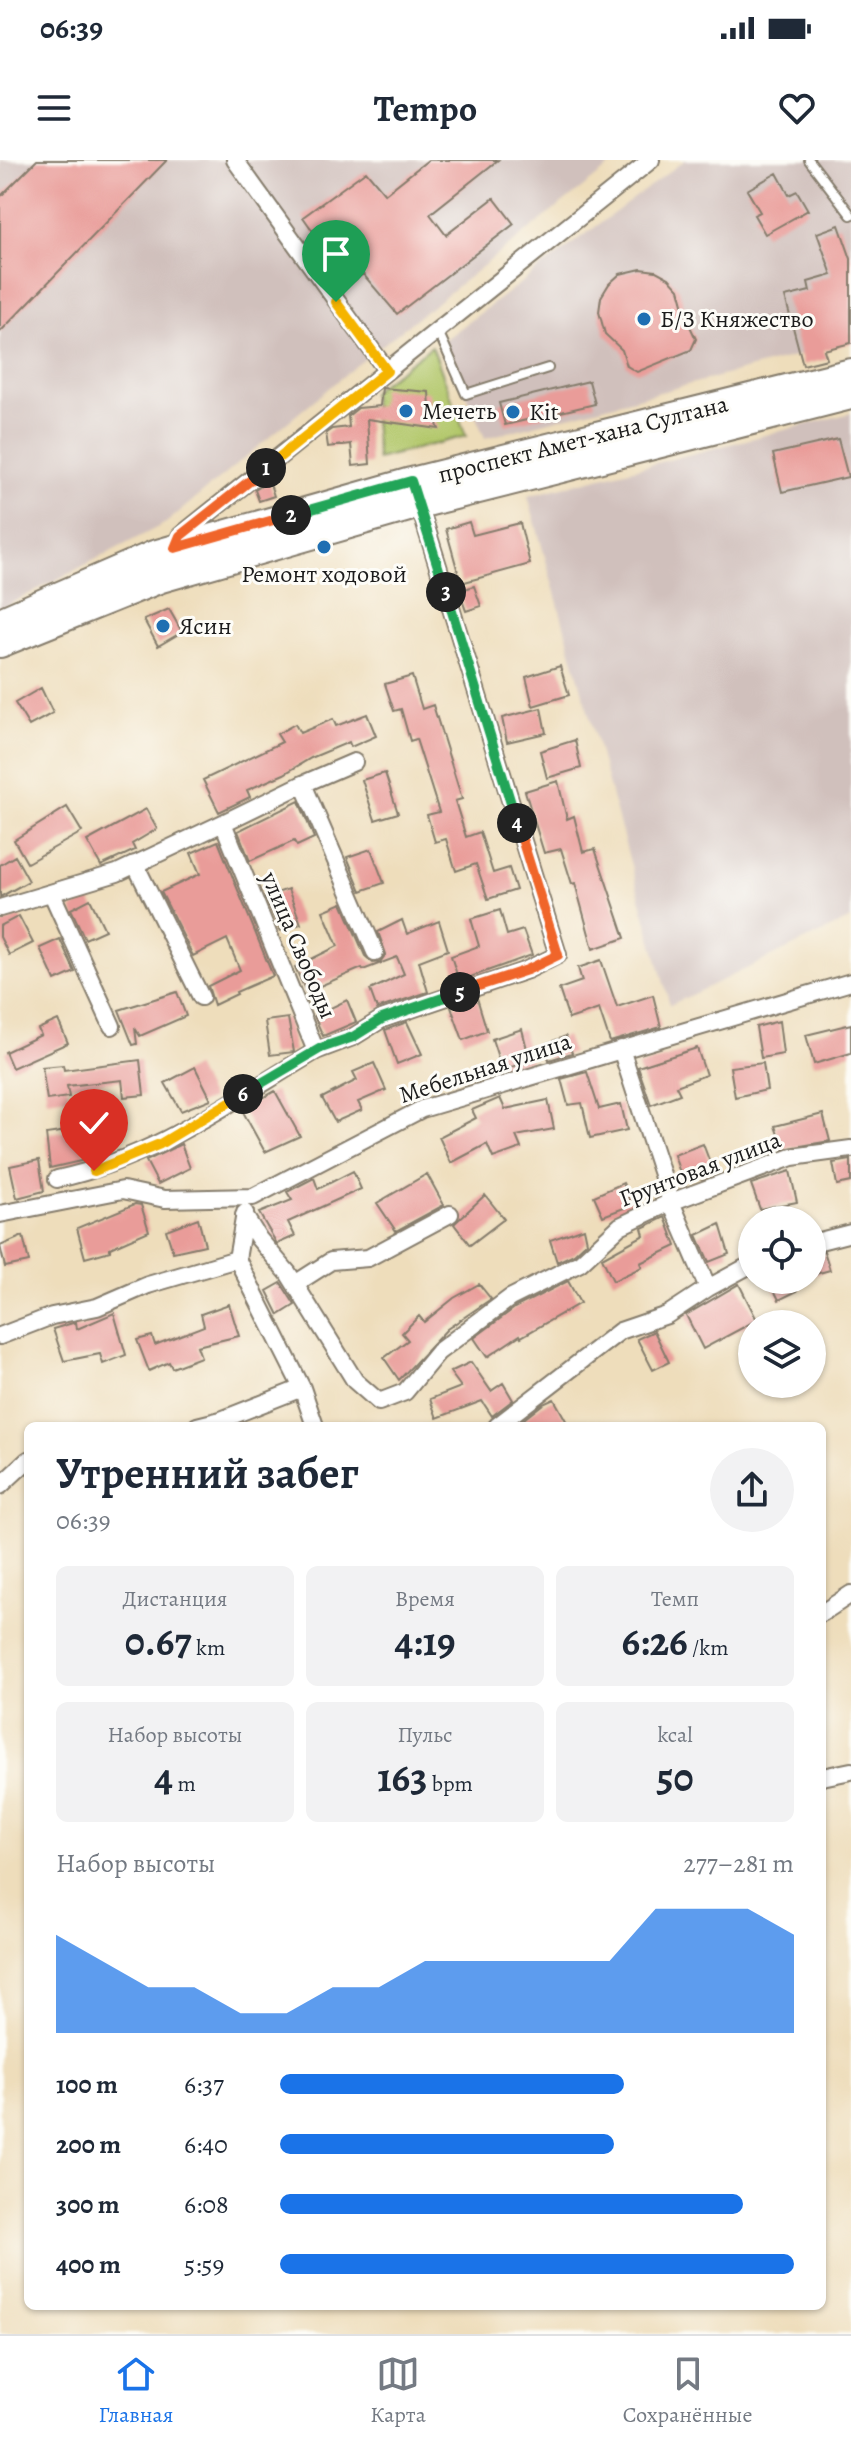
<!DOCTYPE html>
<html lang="ru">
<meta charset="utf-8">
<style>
:root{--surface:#fff;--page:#f2f2f3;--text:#1f2937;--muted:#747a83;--line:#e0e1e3;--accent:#1a73e8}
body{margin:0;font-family:Alegreya,serif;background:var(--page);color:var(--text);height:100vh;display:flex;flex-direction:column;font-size:30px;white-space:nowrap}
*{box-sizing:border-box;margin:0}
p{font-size:26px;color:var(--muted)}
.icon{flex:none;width:44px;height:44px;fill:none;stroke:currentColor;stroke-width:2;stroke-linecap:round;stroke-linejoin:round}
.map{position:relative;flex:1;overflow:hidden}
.drawer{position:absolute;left:24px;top:1262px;width:802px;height:888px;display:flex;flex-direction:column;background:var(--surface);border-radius:12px;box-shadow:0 2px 6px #0004}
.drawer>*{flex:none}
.controls{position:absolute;left:738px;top:1046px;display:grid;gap:16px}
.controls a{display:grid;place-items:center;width:88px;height:88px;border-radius:50%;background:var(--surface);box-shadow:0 2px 6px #0004;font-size:40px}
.pin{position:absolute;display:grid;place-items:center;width:68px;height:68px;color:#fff;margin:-82px -34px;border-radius:50% 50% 50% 0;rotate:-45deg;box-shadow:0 0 8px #0007}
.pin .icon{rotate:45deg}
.km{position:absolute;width:40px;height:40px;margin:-20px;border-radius:50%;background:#222;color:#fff;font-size:22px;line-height:40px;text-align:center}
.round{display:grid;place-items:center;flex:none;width:84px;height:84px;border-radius:42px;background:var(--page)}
.headline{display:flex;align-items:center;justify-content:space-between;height:136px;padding:0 32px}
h1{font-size:44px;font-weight:700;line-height:60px}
.metrics{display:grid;grid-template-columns:repeat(3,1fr);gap:12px;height:136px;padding:8px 32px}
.metrics div{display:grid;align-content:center;border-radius:12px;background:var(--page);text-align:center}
.metrics b{font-size:40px;font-weight:700}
.metrics small{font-size:22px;font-weight:400}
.metrics p{font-size:22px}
.chart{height:224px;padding:16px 32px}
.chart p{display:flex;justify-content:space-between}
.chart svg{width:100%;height:144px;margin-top:8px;fill:var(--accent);opacity:.7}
ul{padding:0 32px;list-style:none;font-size:26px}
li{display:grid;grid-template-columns:128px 96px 1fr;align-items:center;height:60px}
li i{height:20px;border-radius:10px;background:var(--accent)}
.status{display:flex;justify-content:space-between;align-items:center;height:56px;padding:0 40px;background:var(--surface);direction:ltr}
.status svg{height:22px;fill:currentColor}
header{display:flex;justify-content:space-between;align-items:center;height:104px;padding:0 32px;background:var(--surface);font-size:36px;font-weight:700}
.menu{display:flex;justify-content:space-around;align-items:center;height:112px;border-top:2px solid var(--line);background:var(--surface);font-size:22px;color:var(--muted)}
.menu a{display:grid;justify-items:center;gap:4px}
.menu .current{color:var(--accent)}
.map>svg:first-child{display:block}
</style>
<div class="status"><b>06:39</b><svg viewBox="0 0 49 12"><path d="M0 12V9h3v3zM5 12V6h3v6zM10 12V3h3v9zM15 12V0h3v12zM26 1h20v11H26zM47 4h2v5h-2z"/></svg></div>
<header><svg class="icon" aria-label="menu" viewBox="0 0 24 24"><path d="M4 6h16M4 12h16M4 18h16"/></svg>Tempo<svg class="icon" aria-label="heart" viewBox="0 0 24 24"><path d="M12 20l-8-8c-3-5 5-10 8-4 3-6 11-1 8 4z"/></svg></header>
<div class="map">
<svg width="851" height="2174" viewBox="0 0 851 2174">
<rect width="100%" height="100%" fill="#fdfcf7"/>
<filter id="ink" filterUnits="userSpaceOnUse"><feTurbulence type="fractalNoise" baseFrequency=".0125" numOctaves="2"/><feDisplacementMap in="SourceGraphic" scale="16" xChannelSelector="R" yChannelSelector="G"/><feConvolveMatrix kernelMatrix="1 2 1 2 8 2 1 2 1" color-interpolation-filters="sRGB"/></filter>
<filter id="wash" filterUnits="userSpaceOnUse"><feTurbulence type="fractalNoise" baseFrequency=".006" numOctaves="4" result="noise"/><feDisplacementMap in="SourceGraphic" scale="32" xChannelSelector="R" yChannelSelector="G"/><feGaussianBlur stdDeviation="1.8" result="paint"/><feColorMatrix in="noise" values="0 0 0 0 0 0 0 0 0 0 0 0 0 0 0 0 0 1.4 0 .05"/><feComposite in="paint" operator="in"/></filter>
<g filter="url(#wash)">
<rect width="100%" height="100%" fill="#edb"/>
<path fill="#d0c0bc" d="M0,0H618L348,212L166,363L0,449Z
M685,0H851V182L485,278L443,181Z
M851,253V759L670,845L528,336Z"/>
<path fill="#b2c76b" stroke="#677244" stroke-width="2" d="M432,186L466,276L377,299L372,231Z"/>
<g id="blocks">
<path fill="#e99c99" d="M37,0H167L0,172V37Z
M428,0H498L430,54L446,75L494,38L514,64L397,154L363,114L350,124L303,57L366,11L385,34Z
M777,13L789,35L797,31L808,50L765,74L754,55L760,52L747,30Z
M839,65L851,99V183L824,190L827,199L803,205L785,137L810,131L808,122L832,115L817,73Z
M641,109L656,111L669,118L679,129L688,162L696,179L691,190L637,212L627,206L622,190L605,174L599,152L601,137L609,124L620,114Z
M589,221L595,244L505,265L499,243Z
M382,228L429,232L430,247L439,269L367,259L370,304L353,306L351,284L328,287L326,273L332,269L349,267L348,256L358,248L380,246Z
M838,279L848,317L782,332L773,294Z
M269,321L274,336L259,341L255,330Z
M469,362L473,375L520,363L530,404L461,423L446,369Z
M474,426L481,446L466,451L459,431Z
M169,449L182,472L158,486L144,460Z
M560,506L569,535L533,546L526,517Z
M412,516L422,549L433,545L462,639L455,641L466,677L480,672L493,713L509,708L516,730L488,739L476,704L456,711L446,679L435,682L427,655L439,652L416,579L410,581L401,549L394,551L385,524Z
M41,528L53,553L29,566L15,543Z
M541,548L546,573L507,582L502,558Z
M367,554L376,576L351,587L349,582L311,598L284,614L247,630L250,637L219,652L203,620L282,582L277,574L295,564L300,573L333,559L336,566Z
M575,580L581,608L547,618L540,591Z
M385,613L398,653L375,660L362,620Z
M558,621L567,659L574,656L583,692L595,689L625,778L593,789L575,723L572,724L561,689L544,693L525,631Z
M299,641L314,678L297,686L294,681L250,701L238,671Z
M67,647L82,672L27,703L14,680Z
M146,649L157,669L132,684L135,690L101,706L87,681Z
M218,681L273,816L236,832L237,834L214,845L208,826L240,810L227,779L193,796L161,732L200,714L191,693Z
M371,689L384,723L361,731L347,697Z
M15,696L29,721L0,737V705Z
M288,729L301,764L280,771L265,737Z
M90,739L105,770L85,779L71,749Z
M342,743L365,796L373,803L380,802L386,794L378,772L402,760L407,774L439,761L448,790L419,801L428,832L377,849L370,830L404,814L397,797L363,810L362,808L306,832L295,807L338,786L323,751Z
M500,750L507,775L523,770L532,795L459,821L451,796L479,786L471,759Z
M19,756L33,783L9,795L0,777V766Z
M60,779L75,812L55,821L40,788Z
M601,800L617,847L653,835L661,867L610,882L599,849L569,859L559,829L582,821L578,808Z
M177,832L186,856L140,876L135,868L137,884L133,885L119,850Z
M477,838L487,871L463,880L451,847Z
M347,840L356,862L323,876L314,856Z
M288,858L294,892L270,895L265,861Z
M58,860L68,883L12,908L5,892L41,875L38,869Z
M779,861L783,894L761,898L756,867Z
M407,862L422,894L397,904L385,870Z
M851,864V893L814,904L806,875Z
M522,869L530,901L502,910L492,879Z
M566,876L572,893L549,900L545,884Z
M697,888L706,915L676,926L680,934L651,945L638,907Z
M140,900L144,935L124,937L122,920L67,926L69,937L47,940L42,907L63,905L64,910Z
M374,903L386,930L358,942L362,950L335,962L322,938L357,920L353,912Z
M763,903L767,930L735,937L730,907Z
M195,907L211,939L181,951L165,923Z
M587,912L599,949L621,944L627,970L590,978L582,943L568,945L561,919Z
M275,931L300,976L265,992L242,950Z
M500,938L505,949L548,940L554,969L516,976L521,988L493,998L487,984L451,1003L439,977L476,958L472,950Z
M823,954L830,981L783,989L775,966Z
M81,969L85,1000L50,1008L46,974Z
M181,984L190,1008L158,1024L146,1001Z
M703,984L712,1008L682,1019L674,995Z
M39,1000L44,1031L17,1038L10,1006Z
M851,1000V1022L837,1025L833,1003Z
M353,1011L361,1029L288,1062L295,1076L277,1084L259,1053L292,1040L287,1032L314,1018L318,1029Z
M790,1011L797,1042L760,1049L751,1024Z
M427,1014L444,1045L396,1071L377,1043Z
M623,1023L632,1045L603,1056L594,1036Z
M485,1035L504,1059L470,1085L454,1064Z
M135,1044L141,1045L149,1071L110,1088V1091L85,1098L77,1068Z
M665,1057L676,1086L640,1103L642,1107L613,1121L602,1098L644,1075L642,1068Z
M198,1058L205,1085L173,1092L166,1070Z
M720,1064L729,1094L709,1102L697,1075Z
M584,1068L587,1082L574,1094L557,1102L550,1080Z
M23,1076L29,1102L5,1107L0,1086Z
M824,1091L830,1110L812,1115V1094Z
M769,1120H791L797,1131L779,1140Z
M568,1121L580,1143L521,1177L520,1175L487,1197L474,1178L516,1147Z
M281,1123L295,1145L279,1155L267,1131Z
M479,1124L491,1139L447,1169L399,1220L384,1198L408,1180L402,1173L419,1156L424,1162L454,1138Z
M739,1124L757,1160L703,1189L686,1155Z
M229,1144L239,1176L197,1186L201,1197L172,1208L169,1202L149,1211L137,1180L152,1176L155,1185L204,1166L201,1154Z
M114,1153L126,1195L103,1204L100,1194L64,1201L53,1169L76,1162L77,1169Z
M654,1171L669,1202L653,1210L637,1179Z
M471,1202L491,1231L503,1223L513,1240L492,1256L482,1241L437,1258L430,1239L461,1227L450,1212Z
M554,1239L569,1266H515L543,1244Z"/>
</g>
</g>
<g filter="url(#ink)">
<use href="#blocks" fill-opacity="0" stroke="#857c6c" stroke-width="2"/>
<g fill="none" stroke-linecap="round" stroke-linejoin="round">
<defs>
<path id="lane" d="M809,0L851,55
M438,171L466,234L548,208"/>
<path id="street" d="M235,0L387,211
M175,388L180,376L651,0
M303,624L354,602
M223,663L303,624L375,792
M135,704L201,837
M52,734L112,866
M0,748L117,713L223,663L316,891L353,877L382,859L527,810L558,795L417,338
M621,889L671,1042L708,1128
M57,1019C153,999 233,940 316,891
M0,1054L123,1030L165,1039L253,1037L422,949L851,822
M244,1055L259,1079L288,1113L355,1221L379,1242L405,1232L438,1192L510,1138L580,1103L620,1066L671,1042L792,997L851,989
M812,1083L851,1073
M237,1099L302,1228L315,1266
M295,1124L331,1101L368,1098L450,1054
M0,1176L52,1156L97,1147L148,1125L237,1099L245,1053
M197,1266L221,1260L302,1228
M497,1266L620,1171L667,1155L708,1128L752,1104
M0,1326L28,1300
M822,1453L851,1434
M822,1617L851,1611"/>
<path id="primary" d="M0,461L154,394L411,321L851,212
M0,484L161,419L419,345L851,236"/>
</defs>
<use href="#lane" stroke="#857c6c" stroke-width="12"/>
<use href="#street" stroke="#857c6c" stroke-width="20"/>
<use href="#primary" stroke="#857c6c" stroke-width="30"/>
<use href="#lane" stroke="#fff" stroke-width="8"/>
<use href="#street" stroke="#fff" stroke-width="16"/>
<use href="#primary" stroke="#fff" stroke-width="26"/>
</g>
</g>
<g fill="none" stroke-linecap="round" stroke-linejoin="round" filter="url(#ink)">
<defs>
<path id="split-1" d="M266,308L387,211L336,142"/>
<path id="split-2" d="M266,308L180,376L175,388L291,355"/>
<path id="split-3" d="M291,355L411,321L446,432"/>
<path id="split-4" d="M446,432L517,663"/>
<path id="split-5" d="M460,832L527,810L558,795L517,663"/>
<path id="split-6" d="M243,934L321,888L353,877L382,859L460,832"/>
<path id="split-7" d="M94,1011L160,984L243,934"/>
</defs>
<use href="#split-1" stroke="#fff" stroke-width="16"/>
<use href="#split-2" stroke="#fff" stroke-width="16"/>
<use href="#split-3" stroke="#fff" stroke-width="16"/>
<use href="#split-4" stroke="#fff" stroke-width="16"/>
<use href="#split-5" stroke="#fff" stroke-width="16"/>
<use href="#split-6" stroke="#fff" stroke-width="16"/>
<use href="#split-7" stroke="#fff" stroke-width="16"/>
<use href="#split-1" stroke="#f5b400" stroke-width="10"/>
<use href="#split-2" stroke="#f0652b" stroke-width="10"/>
<use href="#split-3" stroke="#22a559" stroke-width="10"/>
<use href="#split-4" stroke="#22a559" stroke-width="10"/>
<use href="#split-5" stroke="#f0652b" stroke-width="10"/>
<use href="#split-6" stroke="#22a559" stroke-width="10"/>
<use href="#split-7" stroke="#f5b400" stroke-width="10"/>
</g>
<g fill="#1f6fb2" stroke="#fdfcf7" stroke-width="3">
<circle cx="644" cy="159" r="8"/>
<circle cx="406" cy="251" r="8"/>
<circle cx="513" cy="252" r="8"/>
<circle cx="324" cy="387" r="8"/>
<circle cx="163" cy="466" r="8"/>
</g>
<g text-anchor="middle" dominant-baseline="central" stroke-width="6" stroke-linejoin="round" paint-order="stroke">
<g font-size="24" fill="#1c1c1c" stroke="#fdfcf7" text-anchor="start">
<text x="660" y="159">Б/З Княжество</text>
<text x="422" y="251">Мечеть</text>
<text x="529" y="252">Kit</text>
<text x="324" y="414" text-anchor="middle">Ремонт ходовой</text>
<text x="179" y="466">Ясин</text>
</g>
<g font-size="24" fill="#1c1c1c" stroke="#fdfcf7">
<text transform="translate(583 279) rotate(-14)">проспект Амет-хана Султана</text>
<text transform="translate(299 785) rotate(67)">улица Свободы</text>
<text transform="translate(485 908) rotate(-18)">Мебельная улица</text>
<text transform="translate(700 1009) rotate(-21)">Грунтовая улица</text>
</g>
</g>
</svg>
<div class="controls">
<a><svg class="icon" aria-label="locate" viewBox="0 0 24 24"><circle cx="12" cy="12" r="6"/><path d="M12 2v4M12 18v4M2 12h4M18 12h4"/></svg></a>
<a><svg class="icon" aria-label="layers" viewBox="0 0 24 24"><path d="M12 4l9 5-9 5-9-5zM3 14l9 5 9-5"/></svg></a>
</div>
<div class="pin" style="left:336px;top:142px;background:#1e9e55"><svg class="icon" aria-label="arrive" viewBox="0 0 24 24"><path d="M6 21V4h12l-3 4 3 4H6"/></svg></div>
<div class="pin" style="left:94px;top:1011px;background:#d93025"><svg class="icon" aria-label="check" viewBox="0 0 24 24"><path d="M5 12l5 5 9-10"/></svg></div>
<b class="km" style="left:266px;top:308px">1</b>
<b class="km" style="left:291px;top:355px">2</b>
<b class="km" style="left:446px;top:432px">3</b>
<b class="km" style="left:517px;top:663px">4</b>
<b class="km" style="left:460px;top:832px">5</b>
<b class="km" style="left:243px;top:934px">6</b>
<section class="drawer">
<div class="headline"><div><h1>Утренний забег</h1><p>06:39</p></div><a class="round"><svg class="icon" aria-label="share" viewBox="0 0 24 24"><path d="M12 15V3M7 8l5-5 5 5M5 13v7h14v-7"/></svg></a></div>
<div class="metrics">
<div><p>Дистанция</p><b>0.67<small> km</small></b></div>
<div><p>Время</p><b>4:19</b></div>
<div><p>Темп</p><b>6:26<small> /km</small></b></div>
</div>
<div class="metrics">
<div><p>Набор высоты</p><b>4<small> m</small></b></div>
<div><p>Пульс</p><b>163<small> bpm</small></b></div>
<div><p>kcal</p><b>50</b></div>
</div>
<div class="chart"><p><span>Набор высоты</span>277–281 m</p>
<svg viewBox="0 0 160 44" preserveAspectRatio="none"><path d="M0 44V14L10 22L20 30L30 30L40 38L50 38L60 30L70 30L80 22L90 22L100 22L110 22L120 22L130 6L140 6L150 6L160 14V44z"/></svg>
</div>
<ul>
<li><b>100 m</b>6:37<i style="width:67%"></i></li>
<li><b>200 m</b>6:40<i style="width:65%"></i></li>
<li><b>300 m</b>6:08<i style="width:90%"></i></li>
<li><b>400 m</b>5:59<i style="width:100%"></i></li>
</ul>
</section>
</div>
<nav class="menu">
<a class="current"><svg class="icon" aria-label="home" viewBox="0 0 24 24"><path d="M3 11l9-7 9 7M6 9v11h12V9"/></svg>Главная</a>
<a><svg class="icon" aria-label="map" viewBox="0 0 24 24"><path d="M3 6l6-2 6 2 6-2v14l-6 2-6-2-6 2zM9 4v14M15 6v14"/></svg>Карта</a>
<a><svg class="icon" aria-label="saved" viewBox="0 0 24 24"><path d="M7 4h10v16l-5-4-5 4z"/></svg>Сохранённые</a>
</nav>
